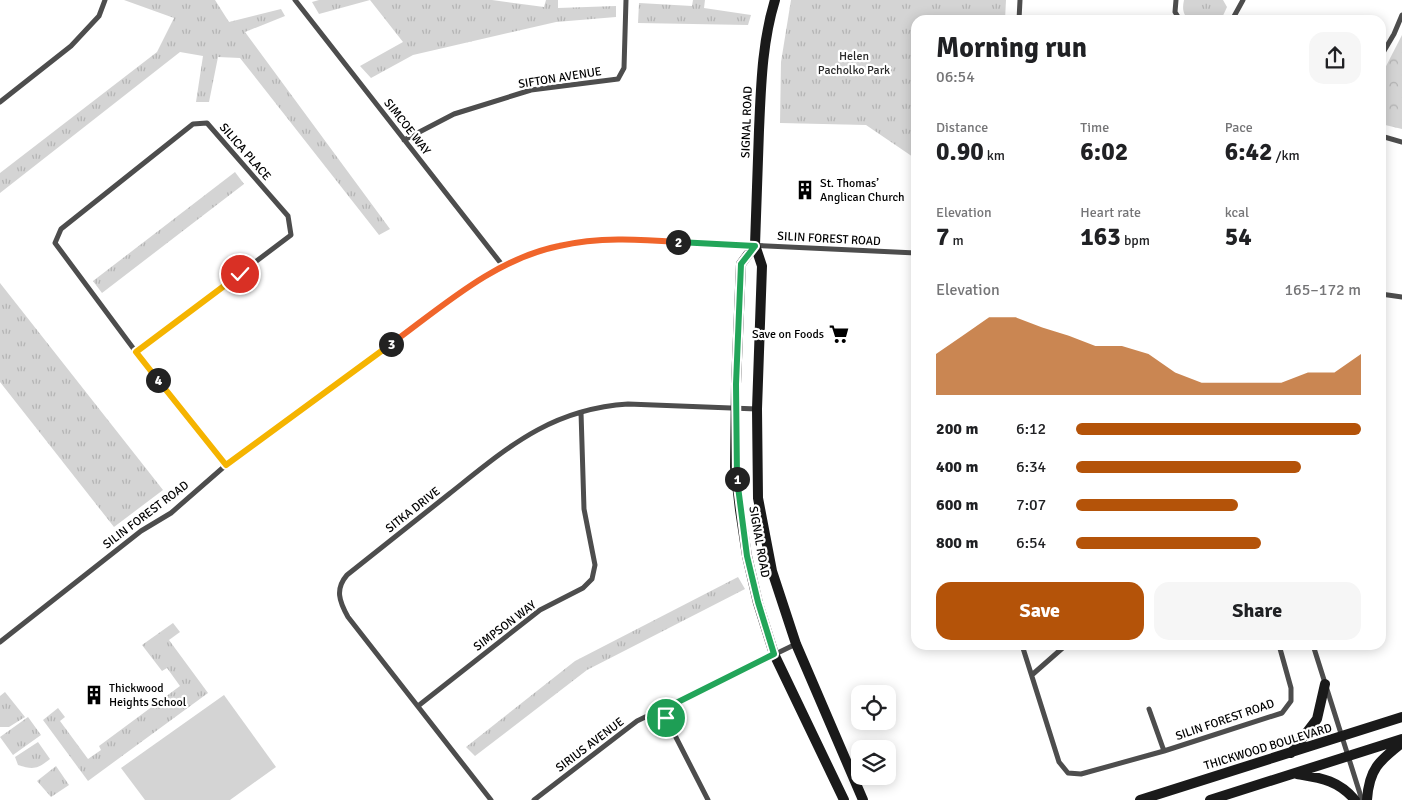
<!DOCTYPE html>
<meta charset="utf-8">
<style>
:root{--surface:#fff;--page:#f6f6f6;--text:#202124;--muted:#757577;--accent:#b45309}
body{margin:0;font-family:Signika,sans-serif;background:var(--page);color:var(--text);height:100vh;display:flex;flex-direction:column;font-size:19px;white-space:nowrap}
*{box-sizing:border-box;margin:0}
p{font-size:16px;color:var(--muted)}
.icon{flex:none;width:28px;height:28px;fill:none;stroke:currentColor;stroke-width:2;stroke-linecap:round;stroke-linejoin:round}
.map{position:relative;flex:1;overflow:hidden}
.sheet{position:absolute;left:911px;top:15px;width:475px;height:635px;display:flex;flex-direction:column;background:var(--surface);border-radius:15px;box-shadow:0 2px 12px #0003}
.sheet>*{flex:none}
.controls{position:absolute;left:851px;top:685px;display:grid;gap:10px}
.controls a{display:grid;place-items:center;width:45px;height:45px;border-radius:10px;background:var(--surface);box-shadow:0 2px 12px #0003;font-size:25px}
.pin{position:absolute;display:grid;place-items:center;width:42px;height:42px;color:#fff;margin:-21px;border:2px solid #fff;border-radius:50%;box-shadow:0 1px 5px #0007}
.km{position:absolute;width:25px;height:25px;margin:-12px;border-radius:50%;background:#222;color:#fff;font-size:14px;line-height:25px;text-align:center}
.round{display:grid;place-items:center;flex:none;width:52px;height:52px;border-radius:15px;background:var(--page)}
.head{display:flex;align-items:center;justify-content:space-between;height:85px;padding:0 25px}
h1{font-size:28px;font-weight:700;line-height:38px}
.figures{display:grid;grid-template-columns:repeat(3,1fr);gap:8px;height:85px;padding:5px 25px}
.figures div{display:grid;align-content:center}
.figures b{font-size:25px;font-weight:700}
.figures small{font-size:14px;font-weight:400}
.figures p{font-size:14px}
.chart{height:140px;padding:10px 25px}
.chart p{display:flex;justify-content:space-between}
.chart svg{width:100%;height:90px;margin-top:5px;fill:var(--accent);opacity:.7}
.action{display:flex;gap:10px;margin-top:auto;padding:10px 25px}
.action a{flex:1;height:58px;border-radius:15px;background:var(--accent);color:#fff;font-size:20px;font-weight:700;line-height:58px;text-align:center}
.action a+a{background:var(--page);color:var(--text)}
ul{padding:0 25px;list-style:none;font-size:16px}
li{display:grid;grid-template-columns:80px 60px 1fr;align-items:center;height:38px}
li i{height:12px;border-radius:6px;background:var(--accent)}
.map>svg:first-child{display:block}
</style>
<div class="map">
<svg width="1402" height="800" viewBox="0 0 1402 800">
<defs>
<pattern id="grass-tufts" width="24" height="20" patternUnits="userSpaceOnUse" patternTransform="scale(1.25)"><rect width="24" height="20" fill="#d4d4d4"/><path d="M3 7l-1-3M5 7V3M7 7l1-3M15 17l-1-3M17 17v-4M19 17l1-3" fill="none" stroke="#b4b4b4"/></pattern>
<pattern id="forest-crowns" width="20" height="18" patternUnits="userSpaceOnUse" patternTransform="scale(1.25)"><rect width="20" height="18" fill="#d4d4d4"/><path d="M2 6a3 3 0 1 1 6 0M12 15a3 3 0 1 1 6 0" fill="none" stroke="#b4b4b4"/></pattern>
</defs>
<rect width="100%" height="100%" fill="#fff"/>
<path fill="url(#grass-tufts)" d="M124,0H215L229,22L281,9L285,16L245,32L390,229L379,235L240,58L218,57L209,102H196L203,56L180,52L0,193V173L157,52L174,18Z
M319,0H492L544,7L546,0H558V8L616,6V17L556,22L413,55L371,78L360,66L403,42L370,0L319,14L312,2Z
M693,0H705L704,8L751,15L748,25L638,23L639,3L692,6Z
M791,0H1006L1005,20H916V159L866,125L780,123L781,62Z
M1184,0H1223L1227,7L1221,20C1203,20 1178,27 1184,0Z
M235,172L244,184L102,293L93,281Z
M0,283L163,490L114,527L0,382Z
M738,577L745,589L587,670L475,756L466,747L575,661Z
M173,623L180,632L169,640L208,693L88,781L43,720L58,708L65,717L60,721L88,759L101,750L99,746L180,686L167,668L162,671L142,645Z
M5,692L25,717L9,727H0V696Z
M28,717L41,735L13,755L0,737Z
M38,742L50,759C37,769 34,770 18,765L15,757Z
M56,766L69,785L51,797L37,781Z"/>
<path fill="url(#forest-crowns)" d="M1402,35V129L1381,124V76Z"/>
<path fill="#d4d4d4" d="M224,695L276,767L230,800H145L121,768Z"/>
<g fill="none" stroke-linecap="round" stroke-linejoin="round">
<path stroke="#4d4d4d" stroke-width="5" d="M295,0L503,266
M1176,0L1175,12L1180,20
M1019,20L1020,0
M1232,20L1243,0
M1381,56L1394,34L1402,15
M0,102L71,46L99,16L105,0
M1381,136L1402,142
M404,140L454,114L531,90L618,79L624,68L626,0
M1381,294L1402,297
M136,352L291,235L288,216L207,123L193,124L61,229L55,243L136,352L226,465
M0,642L141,531L171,513L226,465L472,285C519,256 563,240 619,239L916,253
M1022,645L1059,762L1068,773L1081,774L1164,751L1282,713L1291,701V688L1279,645
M1313,645L1362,800
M1033,674L1066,645
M418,706L540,610L583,588L592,579L595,565L584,509L581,412
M1149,709L1164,751
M662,710L708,800
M491,800L348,617C339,601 335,589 347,575C381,548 415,521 449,494C507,448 550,409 628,404L757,409
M534,800L637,721L796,644"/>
<path stroke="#1a1a1a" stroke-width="10" d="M775,0C762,42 761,86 759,130C758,168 756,207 755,245L762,266L757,409L758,498L772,571L796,644L863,800
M755,245L741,264L736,384L735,467L740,510L747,556L758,603L774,654L844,800
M1291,753L1317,719L1325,684
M1297,774C1321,778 1338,780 1355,800
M1140,800L1402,717
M1210,800L1402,739
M1367,800C1369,769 1379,761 1402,743"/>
</g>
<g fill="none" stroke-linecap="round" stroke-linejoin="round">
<defs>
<path id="split-1" d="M666,718L662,710L774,654L758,602L747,556L737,479"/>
<path id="split-2" d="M678,242L755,246L741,264L736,384L737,479"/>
<path id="split-3" d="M391,344C443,306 495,259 559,246C598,237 638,239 678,242"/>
<path id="split-4" d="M158,380L226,465L391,344"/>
<path id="split-5" d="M158,380L136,352L240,274"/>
</defs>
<use href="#split-1" stroke="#fff" stroke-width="10"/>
<use href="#split-2" stroke="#fff" stroke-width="10"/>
<use href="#split-3" stroke="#fff" stroke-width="10"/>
<use href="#split-4" stroke="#fff" stroke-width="10"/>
<use href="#split-5" stroke="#fff" stroke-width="10"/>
<use href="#split-1" stroke="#22a559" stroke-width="6"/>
<use href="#split-2" stroke="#22a559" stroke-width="6"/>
<use href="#split-3" stroke="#f0652b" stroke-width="6"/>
<use href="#split-4" stroke="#f5b400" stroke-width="6"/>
<use href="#split-5" stroke="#f5b400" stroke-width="6"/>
</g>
<defs>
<symbol id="building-bare" viewBox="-9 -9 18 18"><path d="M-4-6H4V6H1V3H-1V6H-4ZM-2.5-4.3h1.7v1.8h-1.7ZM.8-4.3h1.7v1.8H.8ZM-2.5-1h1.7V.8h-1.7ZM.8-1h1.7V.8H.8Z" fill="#000" stroke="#fff" stroke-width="2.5" paint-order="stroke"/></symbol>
<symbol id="supermarket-bare" viewBox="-9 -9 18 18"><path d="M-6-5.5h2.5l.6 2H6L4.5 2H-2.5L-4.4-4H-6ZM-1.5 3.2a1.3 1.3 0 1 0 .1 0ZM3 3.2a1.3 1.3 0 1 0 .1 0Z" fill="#000" stroke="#fff" stroke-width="2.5" paint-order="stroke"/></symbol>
</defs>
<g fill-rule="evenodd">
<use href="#building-bare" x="791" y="176" width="28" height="28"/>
<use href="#supermarket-bare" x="825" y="320" width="28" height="28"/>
<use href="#building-bare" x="80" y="681" width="28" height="28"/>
</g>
<g text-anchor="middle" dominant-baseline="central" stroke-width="4.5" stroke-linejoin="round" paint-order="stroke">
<g font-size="12" fill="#2b2b2b" stroke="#fff">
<text x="854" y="56">Helen<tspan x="854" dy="14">Pacholko Park</tspan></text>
</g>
<g font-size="12" fill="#000" stroke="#fff">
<text transform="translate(560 78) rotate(-9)">SIFTON AVENUE</text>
<text transform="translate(747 122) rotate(-88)">SIGNAL ROAD</text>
<text transform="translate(407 127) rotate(52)">SIMCOE WAY</text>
<text transform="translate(245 152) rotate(49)">SILICA PLACE</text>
<text transform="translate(829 239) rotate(3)">SILIN FOREST ROAD</text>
<text transform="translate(413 510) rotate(-38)">SITKA DRIVE</text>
<text transform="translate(146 515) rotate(-37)">SILIN FOREST ROAD</text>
<text transform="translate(759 542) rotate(80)">SIGNAL ROAD</text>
<text transform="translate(505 626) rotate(-37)">SIMPSON WAY</text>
<text transform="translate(1225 720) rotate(-19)">SILIN FOREST ROAD</text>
<text transform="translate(590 745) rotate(-37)">SIRIUS AVENUE</text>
<text transform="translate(1268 747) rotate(-17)">THICKWOOD BOULEVARD</text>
</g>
<g font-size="12" fill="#000" stroke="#fff" text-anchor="start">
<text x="820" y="183">St. Thomas’<tspan x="820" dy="14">Anglican Church</tspan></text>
<text x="824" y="334" text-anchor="end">Save on Foods</text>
<text x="109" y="688">Thickwood<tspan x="109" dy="14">Heights School</tspan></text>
</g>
</g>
</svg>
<div class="controls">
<a><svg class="icon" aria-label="locate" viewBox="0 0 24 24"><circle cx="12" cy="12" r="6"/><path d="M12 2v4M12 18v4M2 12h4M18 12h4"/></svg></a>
<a><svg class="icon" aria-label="layers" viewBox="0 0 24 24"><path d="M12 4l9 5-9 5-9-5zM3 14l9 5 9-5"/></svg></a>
</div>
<div class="pin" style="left:666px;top:718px;background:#1e9e55"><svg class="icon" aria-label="arrive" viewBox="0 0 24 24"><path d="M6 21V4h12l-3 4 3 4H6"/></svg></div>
<div class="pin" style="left:240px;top:274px;background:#d93025"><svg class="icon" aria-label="check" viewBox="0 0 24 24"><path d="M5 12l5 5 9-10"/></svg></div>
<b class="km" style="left:737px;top:479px">1</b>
<b class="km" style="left:678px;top:242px">2</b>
<b class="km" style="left:391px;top:344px">3</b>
<b class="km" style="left:158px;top:380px">4</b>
<section class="sheet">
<div class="head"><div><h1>Morning run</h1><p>06:54</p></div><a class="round"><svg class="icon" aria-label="share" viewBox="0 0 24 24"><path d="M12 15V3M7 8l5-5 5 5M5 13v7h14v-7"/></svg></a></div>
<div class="figures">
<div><p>Distance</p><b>0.90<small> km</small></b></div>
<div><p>Time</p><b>6:02</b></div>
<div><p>Pace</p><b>6:42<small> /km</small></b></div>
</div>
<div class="figures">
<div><p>Elevation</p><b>7<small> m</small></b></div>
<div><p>Heart rate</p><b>163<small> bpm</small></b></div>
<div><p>kcal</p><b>54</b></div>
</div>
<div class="chart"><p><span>Elevation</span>165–172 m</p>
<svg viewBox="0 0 160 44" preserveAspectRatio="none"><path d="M0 44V24L10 15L20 6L30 6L40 11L50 15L60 20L70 20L80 24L90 33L100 38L110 38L120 38L130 38L140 33L150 33L160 24V44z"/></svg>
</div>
<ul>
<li><b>200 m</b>6:12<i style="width:100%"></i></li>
<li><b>400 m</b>6:34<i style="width:79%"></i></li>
<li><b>600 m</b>7:07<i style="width:57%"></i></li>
<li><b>800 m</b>6:54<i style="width:65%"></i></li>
</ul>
<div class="action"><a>Save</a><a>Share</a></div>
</section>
</div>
